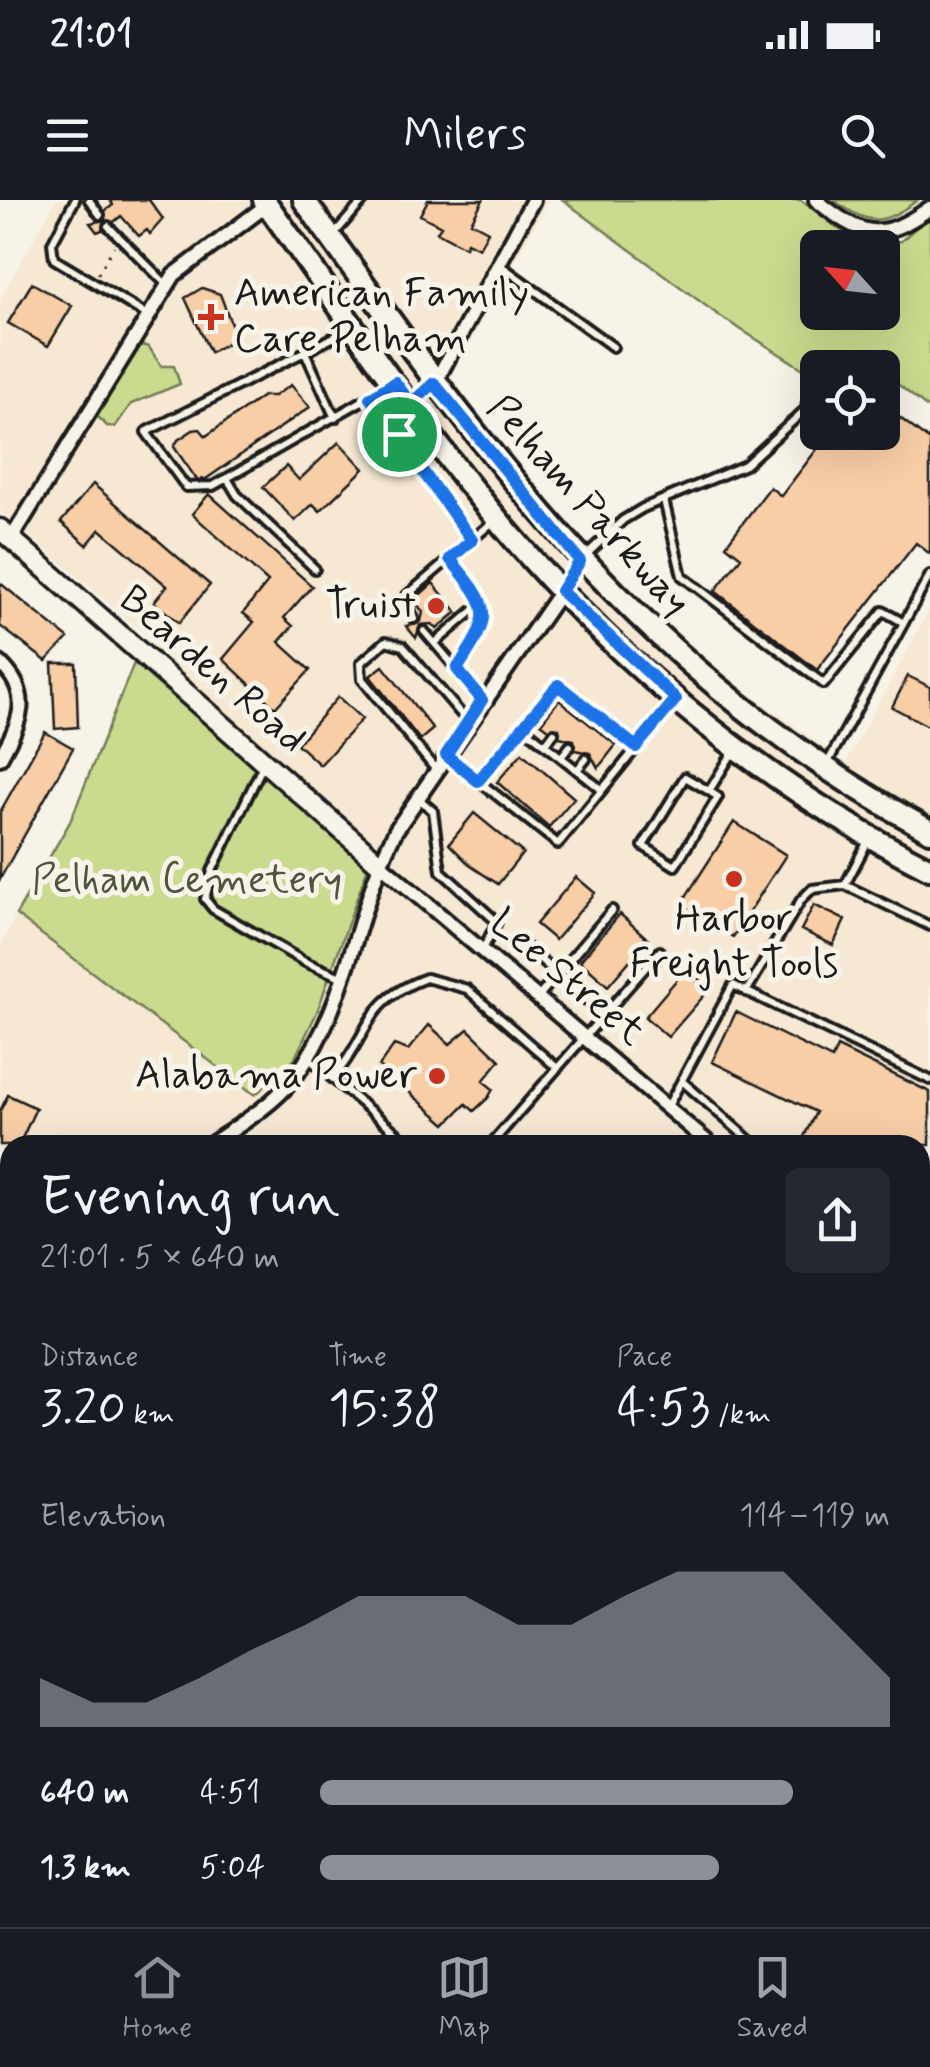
<!DOCTYPE html>
<meta charset="utf-8">
<style>
:root{--surface:#171b24;--page:#242831;--text:#f1f3f6;--muted:#9ea1a6;--line:#363941;--accent:#8c9099}
body{margin:0;font-family:Mynerve,sans-serif;background:var(--page);color:var(--text);height:100vh;display:flex;flex-direction:column;font-size:38px;white-space:nowrap}
*{box-sizing:border-box;margin:0}
p{font-size:32px;color:var(--muted)}
.icon{flex:none;width:55px;height:55px;fill:none;stroke:currentColor;stroke-width:2;stroke-linecap:round;stroke-linejoin:round}
.map{position:relative;flex:1;overflow:hidden}
.drawer{position:absolute;left:0px;top:935px;width:930px;height:792px;display:flex;flex-direction:column;background:var(--surface);border-radius:30px 30px 0 0;box-shadow:0 10px 40px #0002}
.drawer>*{flex:none}
.needle{width:65px;rotate:297deg}
.controls{position:absolute;left:800px;top:30px;display:grid;gap:20px}
.controls a{display:grid;place-items:center;width:100px;height:100px;border-radius:15px;background:var(--surface);box-shadow:0 10px 40px #0002;font-size:50px}
.pin{position:absolute;display:grid;place-items:center;width:85px;height:85px;color:#fff;margin:-42px;border:5px solid #fff;border-radius:50%;box-shadow:0 2px 10px #0007}
.round{display:grid;place-items:center;flex:none;width:105px;height:105px;border-radius:15px;background:var(--page)}
.head{display:flex;align-items:center;justify-content:space-between;height:170px;padding:0 40px}
h1{font-size:55px;font-weight:600;line-height:75px}
.figures{display:grid;grid-template-columns:repeat(3,1fr);gap:15px;height:170px;padding:10px 40px}
.figures div{display:grid;align-content:center}
.figures b{font-size:50px;font-weight:600}
.figures small{font-size:28px;font-weight:400}
.figures p{font-size:28px}
.chart{height:280px;padding:20px 40px}
.chart p{display:flex;justify-content:space-between}
.chart svg{width:100%;height:180px;margin-top:10px;fill:var(--accent);opacity:.7}
ul{padding:0 40px;list-style:none;font-size:32px}
li{display:grid;grid-template-columns:160px 120px 1fr;align-items:center;height:75px}
li i{height:25px;border-radius:12px;background:var(--accent)}
.status{display:flex;justify-content:space-between;align-items:center;height:70px;padding:0 50px;background:var(--surface);direction:ltr}
.status svg{height:28px;fill:currentColor}
header{display:flex;justify-content:space-between;align-items:center;height:130px;padding:0 40px;background:var(--surface);font-size:45px;font-weight:600}
.tab-bar{display:flex;justify-content:space-around;align-items:center;height:140px;border-top:2px solid var(--line);background:var(--surface);font-size:28px;color:var(--muted)}
.tab-bar a{display:grid;justify-items:center;gap:5px}
.tab-bar .active{color:var(--accent)}
.map>svg:first-child{display:block}
</style>
<div class="status"><b>21:01</b><svg viewBox="0 0 49 12"><path d="M0 12V9h3v3zM5 12V6h3v6zM10 12V3h3v9zM15 12V0h3v12zM26 1h20v11H26zM47 4h2v5h-2z"/></svg></div>
<header><svg class="icon" aria-label="menu" viewBox="0 0 24 24"><path d="M4 6h16M4 12h16M4 18h16"/></svg>Milers<svg class="icon" aria-label="search" viewBox="0 0 24 24"><circle cx="10" cy="10" r="6"/><path d="M15 15l6 6"/></svg></header>
<div class="map">
<svg width="930" height="1727" viewBox="0 0 930 1727">
<rect width="100%" height="100%" fill="#f7f3e8"/>
<filter id="ink" filterUnits="userSpaceOnUse"><feTurbulence type="fractalNoise" baseFrequency=".01" numOctaves="2"/><feDisplacementMap in="SourceGraphic" scale="20" xChannelSelector="R" yChannelSelector="G"/><feConvolveMatrix kernelMatrix="1 2 1 2 8 2 1 2 1" color-interpolation-filters="sRGB"/></filter>
<g filter="url(#ink)">
<path fill="#f7e8d4" fill-rule="evenodd" d="M56,0H549L450,177L561,317L642,403L725,477L846,562L930,409V1727H0V748L16,715L255,895L368,664L137,465L147,436L0,311V99ZM10,945H920V1718H10Z"/>
<path fill="#cadb8f" stroke="#737c56" stroke-width="2.5" fill-rule="evenodd" d="M563,0H801L840,30L873,42L901,41L930,15V210L859,153L828,167L818,168L813,175L721,117ZM818,48H882V112H818Z
M833,0H918C881,26 871,26 833,0Z
M139,144L149,147L161,166H174L180,184L131,204L115,227L107,226L97,216Z
M134,463L369,664L317,812L294,860L255,895L16,715L70,622Z"/>
<path fill="#9ac8f5" stroke="#68839e" stroke-width="2.5" d="M10,1444V1689C0,1612 7,1532 3,1454Z
M22,1718H553L539,1727H28Z"/>
<path fill="#f8cea7" stroke="#1c1c1c" stroke-width="2.5" d="M110,0H149L163,19L150,34L147,30L139,36L121,16L114,22L104,21L102,30L97,32L90,23L105,20V11L113,5Z
M428,0H483L471,22L488,31L479,48L467,42L465,47L437,32L441,26L420,15Z
M32,83L72,106L48,146L8,123Z
M202,88L220,94L237,139L210,152L185,98Z
M291,185L310,207L206,279L197,280L174,247L178,240L193,230L200,229L206,236L263,196H274Z
M882,204L930,241V354L916,343L817,470L715,391L741,357L726,345L770,287L781,296L821,244L825,247L836,232H882Z
M339,242L364,269L320,311L313,304L295,321L263,287L286,266L299,280Z
M93,284L210,385L179,423L154,402L167,386L100,329L87,345L61,322Z
M209,294L312,386L284,418L293,426L279,442L310,470L275,508L223,459L254,422L243,413L268,382L192,314Z
M0,383L68,438L46,461L0,426Z
M433,383L457,412L437,429L432,424L420,425L416,438L406,426L421,421L423,412L414,400Z
M52,463H76L78,527L55,529Z
M383,466L433,529L420,540L370,476Z
M908,476L930,487V527L892,507Z
M338,497L362,519L320,565L297,544Z
M559,500L616,545L598,568L590,553L575,550L574,540L559,537V528L549,529L541,523Z
M45,532L73,548L0,679V612Z
M522,553L574,598L549,627L497,582Z
M474,613L523,653L498,684L471,666L449,644Z
M734,622L786,655L733,737L681,704Z
M576,677L595,693L555,740L536,724Z
M814,705L845,720L833,745L801,730Z
M620,714L648,739L608,786L580,761Z
M689,765L708,791L668,837L645,817Z
M736,812L832,859L837,847L930,892V945H800L816,912L712,862Z
M429,825L450,844L468,829L500,860L483,881L493,889L488,898L474,911L466,904L446,924L379,866L394,845L408,850Z
M8,895L36,908L19,945H0V911Z"/>
<g fill="none" stroke-linecap="round" stroke-linejoin="round">
<defs>
<path id="service" d="M75,0L52,43L54,59L147,115
M89,0L100,15
M108,26L167,85
M335,33L364,0
M500,65L613,147
M350,129L146,232L186,287L213,286L390,185
M306,154L335,218
M370,198L472,340
M228,280L237,295L315,369
M664,300L682,376L824,484L883,411L904,423
M584,357L623,320L643,308L745,265L806,209L807,202
M450,359C493,410 494,414 457,469
M414,419L405,397L495,320
M424,431L483,500
M435,443L481,404
M523,527L602,590
M545,545L554,533
M447,556L558,644L672,504
M561,557L570,546
M828,562L930,375
M264,563L212,671L205,699L213,709L305,762L341,777
M436,570L362,479L361,463L386,441L403,446L468,522
M577,570L586,559
M478,581L558,485L636,547
M709,591L718,597L675,666L643,646L685,577L709,591L733,552
M418,598L433,611L441,671L497,722L483,749
M868,641L845,685L930,726
M522,743L603,815
M746,792L801,700L812,689L845,685
M539,796L612,710
M308,858L411,945
M333,878C373,832 361,802 426,778L467,789L556,867
M682,881L755,945
M668,906L733,785L930,880
M490,945L660,751
M920,1085L930,1093
M920,1186L930,1193
M920,1344L930,1331"/>
<path id="minor" d="M816,0C862,37 880,43 930,8
M435,183L533,0
M11,339L174,75L267,5
M0,463C34,495 20,522 0,558
M379,663L711,945
M210,945C238,926 273,905 294,878C349,806 355,709 396,630L561,391
M920,1125L930,1133
M0,1127L10,1117"/>
<path id="tertiary" d="M0,329L379,663"/>
<path id="primary" d="M264,0C359,133 449,274 562,392C667,503 793,600 930,669
M304,0C490,261 641,473 930,631"/>
</defs>
<use href="#service" stroke="#1c1c1c" stroke-width="14"/>
<use href="#minor" stroke="#1c1c1c" stroke-width="20"/>
<use href="#tertiary" stroke="#1c1c1c" stroke-width="25"/>
<use href="#primary" stroke="#1c1c1c" stroke-width="28"/>
<path stroke="#1c1c1c" stroke-width="2.5" stroke-dasharray="2.5 8" stroke-linecap="butt" d="M98,74L114,46"/>
<use href="#service" stroke="#f7f3e8" stroke-width="6"/>
<use href="#minor" stroke="#f7f3e8" stroke-width="12"/>
<use href="#tertiary" stroke="#f7f3e8" stroke-width="18"/>
<use href="#primary" stroke="#f7f3e8" stroke-width="20"/>
<path stroke="#1c1c1c" stroke-width="4" stroke-dasharray="15 8" stroke-linecap="butt" d="M920,1637L930,1638
M920,1673L930,1672
M696,1727L724,1718"/>
</g>
</g>
<g fill="none" stroke-linecap="round" stroke-linejoin="round" filter="url(#ink)">
<defs>
<path id="route" d="M395,182L411,204L434,183L580,361L561,391L676,499L636,547L558,485L478,581L446,555L482,500L457,469C493,414 493,410 450,359L472,340L370,198Z"/>
</defs>
<use href="#route" stroke="#fff" stroke-width="20"/>
<use href="#route" stroke="#1a73e8" stroke-width="12"/>
</g>
<g fill="#c8321e" stroke="#f7f3e8" stroke-width="4">
<path d="M206 102h10v10h10v10h-10v10h-10v-10h-10v-10h10z"/>
<circle cx="436" cy="406" r="10"/>
<circle cx="734" cy="679" r="10"/>
<circle cx="437" cy="876" r="10"/>
</g>
<g text-anchor="middle" dominant-baseline="central" stroke-width="10" stroke-linejoin="round" paint-order="stroke">
<g font-size="40" fill="#1c1c1c" stroke="#f7f3e8" text-anchor="end">
<text x="234" y="94" text-anchor="start">American Family<tspan x="234" dy="46">Care Pelham</tspan></text>
<text x="416" y="406">Truist</text>
<text x="734" y="719" text-anchor="middle">Harbor<tspan x="734" dy="46">Freight Tools</tspan></text>
<text x="417" y="876">Alabama Power</text>
</g>
<g font-size="40" fill="#1c1c1c" stroke="#f7f3e8">
<text transform="translate(588 306) rotate(48)">Pelham Parkway</text>
<text transform="translate(212 470) rotate(41)">Bearden Road</text>
<text transform="translate(567 778) rotate(40)">Lee Street</text>
</g>
<g font-size="40" fill="#50553e" stroke="#f7f3e8">
<text x="187" y="681">Pelham Cemetery</text>
</g>
</g>
</svg>
<div class="controls">
<a><svg class="needle" viewBox="-14 -14 28 28"><path d="M0-13l5 13h-10z" fill="#e53935"/><path d="M0 13l5-13h-10z" fill="#9ea1a6"/></svg></a>
<a><svg class="icon" aria-label="locate" viewBox="0 0 24 24"><circle cx="12" cy="12" r="6"/><path d="M12 2v4M12 18v4M2 12h4M18 12h4"/></svg></a>
</div>
<div class="pin" style="left:399px;top:234px;background:#1e9e55"><svg class="icon" aria-label="arrive" viewBox="0 0 24 24"><path d="M6 21V4h12l-3 4 3 4H6"/></svg></div>
<section class="drawer">
<div class="head"><div><h1>Evening run</h1><p>21:01 · 5 × 640 m</p></div><a class="round"><svg class="icon" aria-label="share" viewBox="0 0 24 24"><path d="M12 15V3M7 8l5-5 5 5M5 13v7h14v-7"/></svg></a></div>
<div class="figures">
<div><p>Distance</p><b>3.20<small> km</small></b></div>
<div><p>Time</p><b>15:38</b></div>
<div><p>Pace</p><b>4:53<small> /km</small></b></div>
</div>
<div class="chart"><p><span>Elevation</span>114–119 m</p>
<svg viewBox="0 0 160 44" preserveAspectRatio="none"><path d="M0 44V32L10 38L20 38L30 32L40 25L50 19L60 12L70 12L80 12L90 19L100 19L110 12L120 6L130 6L140 6L150 19L160 32V44z"/></svg>
</div>
<ul>
<li><b>640 m</b>4:51<i style="width:83%"></i></li>
<li><b>1.3 km</b>5:04<i style="width:70%"></i></li>
</ul>
</section>
</div>
<nav class="tab-bar">
<a class="active"><svg class="icon" aria-label="home" viewBox="0 0 24 24"><path d="M3 11l9-7 9 7M6 9v11h12V9"/></svg>Home</a>
<a><svg class="icon" aria-label="map" viewBox="0 0 24 24"><path d="M3 6l6-2 6 2 6-2v14l-6 2-6-2-6 2zM9 4v14M15 6v14"/></svg>Map</a>
<a><svg class="icon" aria-label="saved" viewBox="0 0 24 24"><path d="M7 4h10v16l-5-4-5 4z"/></svg>Saved</a>
</nav>
